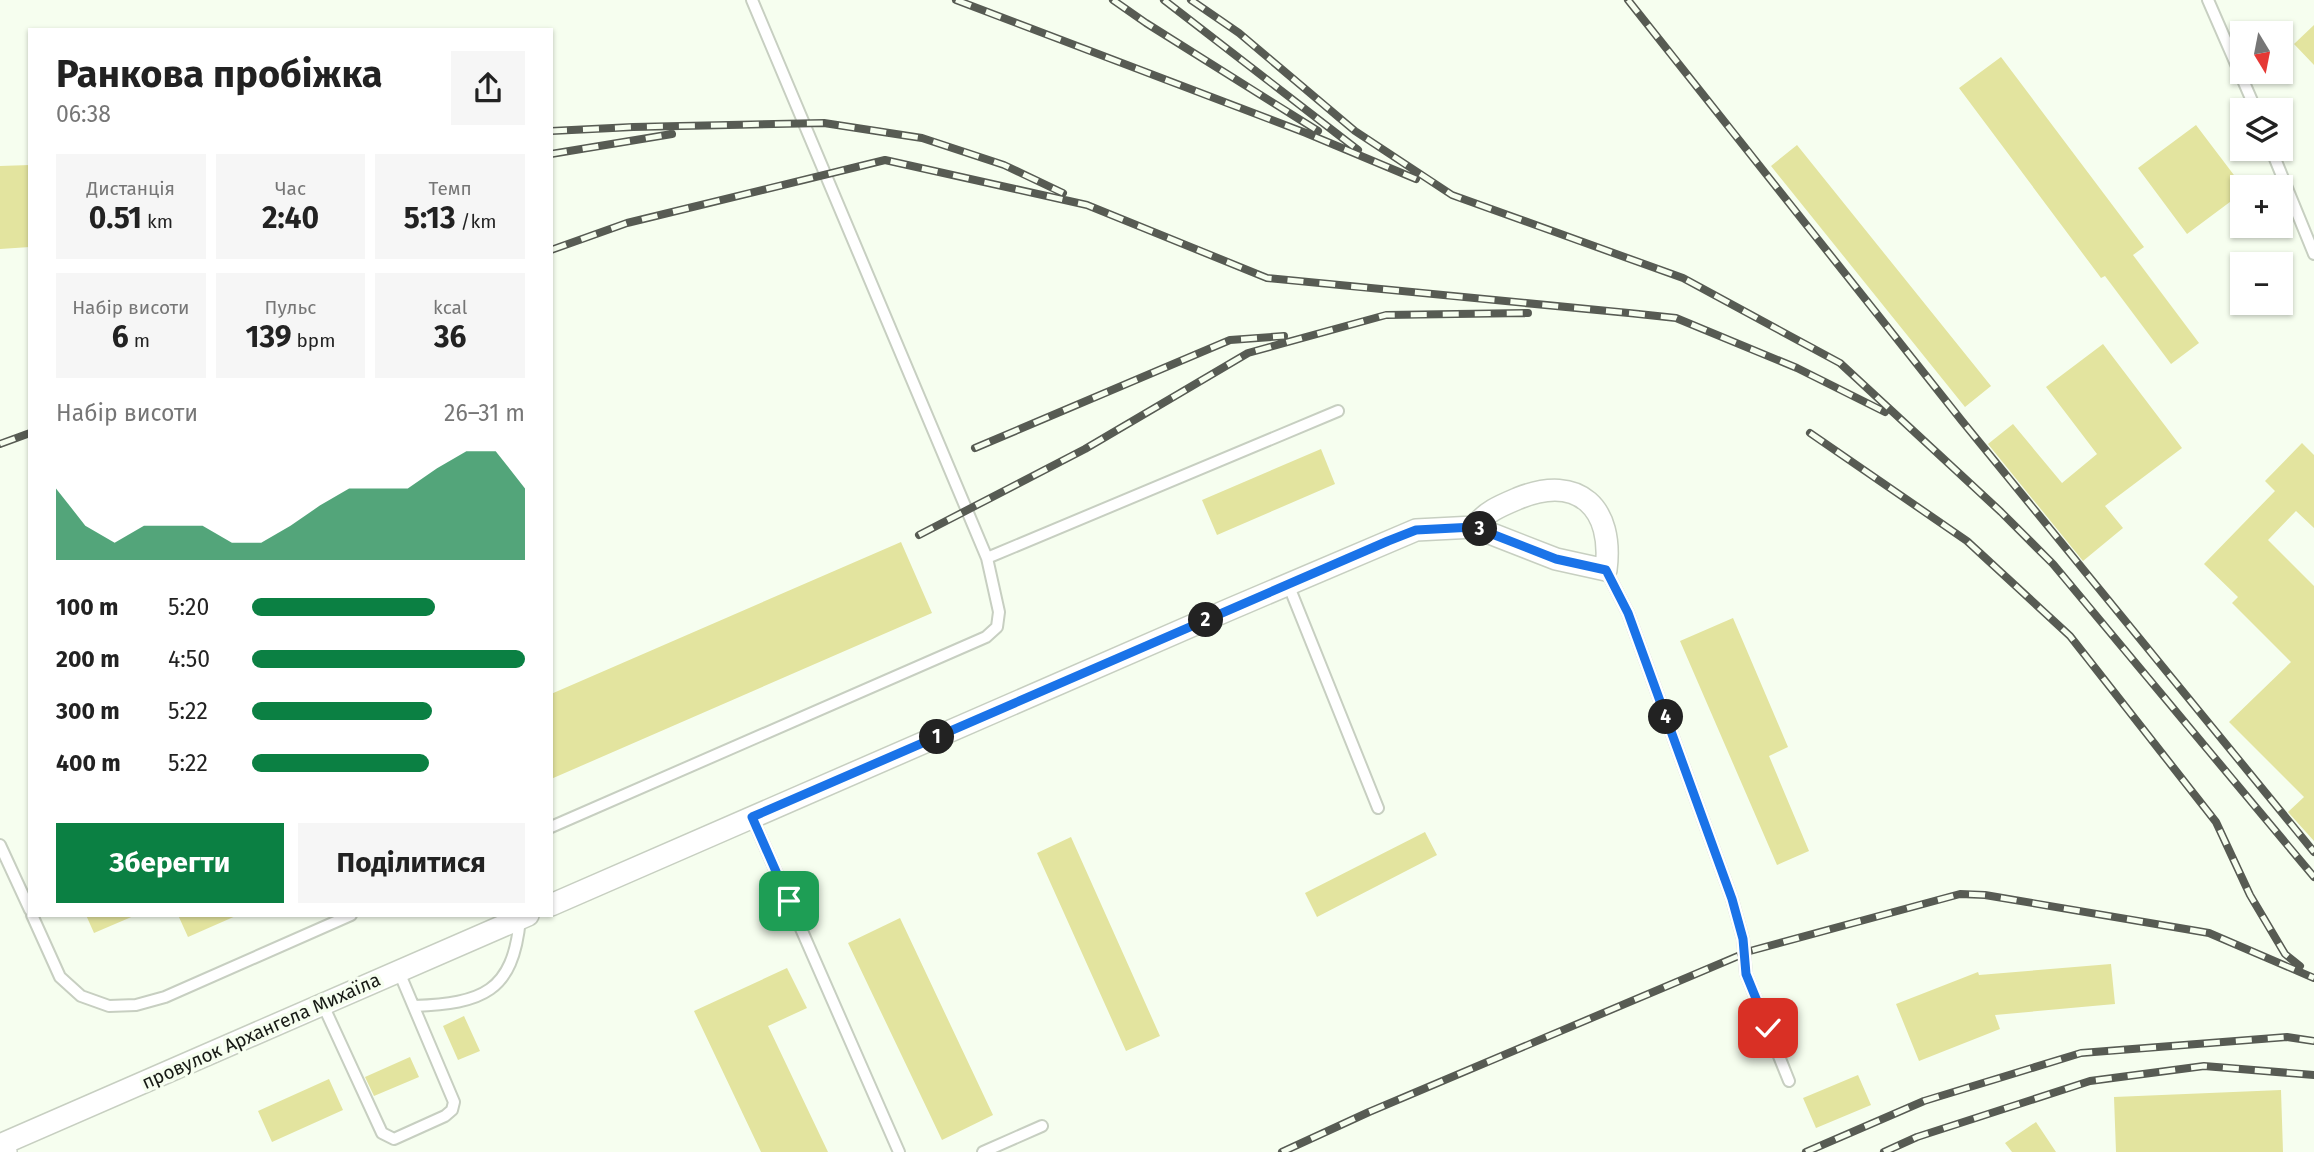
<!DOCTYPE html>
<html lang="uk">
<meta charset="utf-8">
<style>
:root{--surface:#fff;--page:#f6f6f6;--text:#222;--muted:#767676;--accent:#0b8043}
body{margin:0;font-family:"Fira Sans",sans-serif;background:var(--page);color:var(--text);height:100vh;display:flex;flex-direction:column;font-size:26px;white-space:nowrap}
*{box-sizing:border-box;margin:0}
p{font-size:23px;color:var(--muted)}
.icon{flex:none;width:38px;height:38px;fill:none;stroke:currentColor;stroke-width:2;stroke-linecap:round;stroke-linejoin:round}
.map{position:relative;flex:1;overflow:hidden}
.side{position:absolute;left:28px;top:28px;width:525px;height:889px;display:flex;flex-direction:column;background:var(--surface);border-radius:0px;box-shadow:0 2px 5px #0004}
.side>*{flex:none}
.needle{width:46px;rotate:170deg}
.tools{position:absolute;left:2230px;top:21px;display:grid;gap:14px}
.tools a{display:grid;place-items:center;width:63px;height:63px;border-radius:0px;background:var(--surface);box-shadow:0 2px 5px #0004;font-size:35px}
.pin{position:absolute;display:grid;place-items:center;width:60px;height:60px;color:#fff;margin:-30px;border-radius:14px;box-shadow:0 4px 10px #0006}
.km{position:absolute;width:35px;height:35px;margin:-18px;border-radius:50%;background:#222;color:#fff;font-size:19px;line-height:35px;text-align:center}
.round{display:grid;place-items:center;flex:none;width:74px;height:74px;border-radius:0px;background:var(--page)}
.headline{display:flex;align-items:center;justify-content:space-between;height:119px;padding:0 28px}
h1{font-size:38px;font-weight:700;line-height:52px}
.stats{display:grid;grid-template-columns:repeat(3,1fr);gap:10px;height:119px;padding:7px 28px}
.stats div{display:grid;align-content:center;border-radius:0px;background:var(--page);text-align:center}
.stats b{font-size:30px;font-weight:700}
.stats small{font-size:19px;font-weight:400}
.stats p{font-size:19px}
.chart{height:196px;padding:14px 28px}
.chart p{display:flex;justify-content:space-between}
.chart svg{width:100%;height:126px;margin-top:7px;fill:var(--accent);opacity:.7}
.primary-button{display:flex;gap:14px;margin-top:auto;padding:14px 28px}
.primary-button a{flex:1;height:80px;border-radius:0px;background:var(--accent);color:#fff;font-size:28px;font-weight:700;line-height:80px;text-align:center}
.primary-button a+a{background:var(--page);color:var(--text)}
ul{padding:0 28px;list-style:none;font-size:23px}
li{display:grid;grid-template-columns:112px 84px 1fr;align-items:center;height:52px}
li i{height:18px;border-radius:9px;background:var(--accent)}
.map>svg:first-child{display:block}
</style>
<div class="map">
<svg width="2314" height="1152" viewBox="0 0 2314 1152">
<rect width="100%" height="100%" fill="#f6feef"/>
<path fill="#e3e49f" d="M2314,25V65L2294,44Z
M2001,57L2144,247L2133,255L2199,343L2171,364L2105,276L2101,278L1959,88Z
M2196,125L2243,187L2242,193L2187,234L2138,168Z
M1797,145L1991,386L1965,407L1771,166Z
M30,165V247L0,249V166Z
M2103,344L2182,448L2105,506L2123,528L2083,561L1988,444L2013,424L2062,483L2097,454L2046,387Z
M2302,443L2314,455V528L2296,511L2268,540L2314,586V841L2288,812L2304,797L2229,722L2291,662L2232,603L2238,597L2204,564L2275,491L2265,481Z
M1321,449L1335,484L1217,535L1202,500Z
M901,542L932,613L551,779V694Z
M1733,618L1788,747L1769,756L1809,851L1777,865L1680,641Z
M1425,832L1437,855L1317,917L1305,893Z
M1071,837L1160,1036L1126,1051L1037,853Z
M86,915H136L94,933Z
M178,915H238L188,937Z
M900,918L993,1115L942,1140L848,943Z
M2111,964L2115,1004L1995,1015L2000,1029L1919,1061L1896,1004L1978,972L1979,975Z
M787,968L807,1008L768,1026L828,1152H761L694,1011Z
M464,1016L480,1051L458,1060L443,1026Z
M410,1057L419,1077L374,1096L365,1077Z
M1858,1075L1871,1105L1816,1128L1803,1098Z
M329,1079L343,1110L272,1142L258,1111Z
M2281,1090L2283,1152H2116L2114,1097Z
M2036,1122L2056,1152H2012L2005,1143Z"/>
<g fill="none" stroke-linecap="round" stroke-linejoin="round">
<defs>
<path id="service" d="M2208,0L2256,110
M2271,149L2314,254
M987,558L1338,411
M1606,570L1628,613L1732,899L1743,939L1746,974L1789,1081
M1288,584L1378,808
M752,817L899,1152
M551,827L986,637L997,627L999,612L987,558L752,0
M0,845L30,910
M32,915L60,977L81,996L109,1006L136,1005L165,997L351,915
M323,1005L382,1133L394,1139L445,1116L452,1110L454,1102L399,972
M414,1006C482,1003 513,993 520,919
M983,1152L1042,1126"/>
<path id="minor" d="M551,905L1228,610L1416,530L1474,527L1556,559L1606,570C1614,508 1579,474 1519,498C1500,506 1487,511 1474,527
M6,1152L2,1144L528,915"/>
</defs>
<use href="#service" stroke="#c7cfc1" stroke-width="14"/>
<use href="#minor" stroke="#c7cfc1" stroke-width="24"/>
<use href="#service" stroke="#fff" stroke-width="10"/>
<use href="#minor" stroke="#fff" stroke-width="21"/>
<defs>
<path id="rail" d="M956,0L1306,133L1416,179
M1113,0L1146,23L1318,131
M1164,0L1358,150
M1191,0L1239,33L1355,131L1452,195L1683,278L1840,363L2001,512L2053,564L2314,877
M1628,0L1962,421L2314,852
M551,131L633,127L824,123L922,138L1004,165L1063,193
M551,154L672,134
M551,250L627,223L885,160L1087,205L1267,278L1639,314
M1629,313L1676,318L1797,368L1885,412
M1810,433L1967,541L2070,636L2216,822L2250,895L2285,954L2300,966
M0,444L30,433
M975,448L1230,340L1284,336
M919,535L1085,449L1248,353L1386,315L1528,313
M1282,1152L1369,1112L1750,951L1960,894L1985,895L2209,933L2314,978
M1806,1152L1924,1101L2081,1053L2287,1037L2314,1041
M1884,1152L1917,1137L2090,1081L2204,1066L2314,1075"/>
</defs>
<use href="#rail" stroke="#575b53" stroke-width="8"/>
<use href="#rail" stroke="#f6feef" stroke-width="5" stroke-dasharray="16" stroke-linecap="butt"/>
</g>
<g fill="none" stroke-linecap="round" stroke-linejoin="round">
<defs>
<path id="route" d="M789,901L752,817L1388,541L1416,530L1474,527L1556,559L1606,570L1628,613L1732,899L1743,939L1746,974L1768,1028"/>
</defs>
<use href="#route" stroke="#fff" stroke-width="14"/>
<use href="#route" stroke="#1a73e8" stroke-width="9"/>
</g>
<g text-anchor="middle" dominant-baseline="central" stroke-width="7" stroke-linejoin="round" paint-order="stroke">
<g font-size="19" fill="#171a15" stroke="#f6feef">
<text transform="translate(261 1031) rotate(-24)">провулок Архангела Михаїла</text>
</g>
</g>
</svg>
<div class="tools">
<a><svg class="needle" viewBox="-14 -14 28 28"><path d="M0-13l5 13h-10z" fill="#e53935"/><path d="M0 13l5-13h-10z" fill="#767676"/></svg></a>
<a><svg class="icon" aria-label="layers" viewBox="0 0 24 24"><path d="M12 4l9 5-9 5-9-5zM3 14l9 5 9-5"/></svg></a>
<a>+</a>
<a>−</a>
</div>
<div class="pin" style="left:789px;top:901px;background:#1e9e55"><svg class="icon" aria-label="arrive" viewBox="0 0 24 24"><path d="M6 21V4h12l-3 4 3 4H6"/></svg></div>
<div class="pin" style="left:1768px;top:1028px;background:#d93025"><svg class="icon" aria-label="check" viewBox="0 0 24 24"><path d="M5 12l5 5 9-10"/></svg></div>
<b class="km" style="left:937px;top:737px">1</b>
<b class="km" style="left:1206px;top:620px">2</b>
<b class="km" style="left:1480px;top:529px">3</b>
<b class="km" style="left:1666px;top:717px">4</b>
<section class="side">
<div class="headline"><div><h1>Ранкова пробіжка</h1><p>06:38</p></div><a class="round"><svg class="icon" aria-label="share" viewBox="0 0 24 24"><path d="M12 15V3M7 8l5-5 5 5M5 13v7h14v-7"/></svg></a></div>
<div class="stats">
<div><p>Дистанція</p><b>0.51<small> km</small></b></div>
<div><p>Час</p><b>2:40</b></div>
<div><p>Темп</p><b>5:13<small> /km</small></b></div>
</div>
<div class="stats">
<div><p>Набір висоти</p><b>6<small> m</small></b></div>
<div><p>Пульс</p><b>139<small> bpm</small></b></div>
<div><p>kcal</p><b>36</b></div>
</div>
<div class="chart"><p><span>Набір висоти</span>26–31 m</p>
<svg viewBox="0 0 160 44" preserveAspectRatio="none"><path d="M0 44V19L10 32L20 38L30 32L40 32L50 32L60 38L70 38L80 32L90 25L100 19L110 19L120 19L130 12L140 6L150 6L160 19V44z"/></svg>
</div>
<ul>
<li><b>100 m</b>5:20<i style="width:67%"></i></li>
<li><b>200 m</b>4:50<i style="width:100%"></i></li>
<li><b>300 m</b>5:22<i style="width:66%"></i></li>
<li><b>400 m</b>5:22<i style="width:65%"></i></li>
</ul>
<div class="primary-button"><a>Зберегти</a><a>Поділитися</a></div>
</section>
</div>
